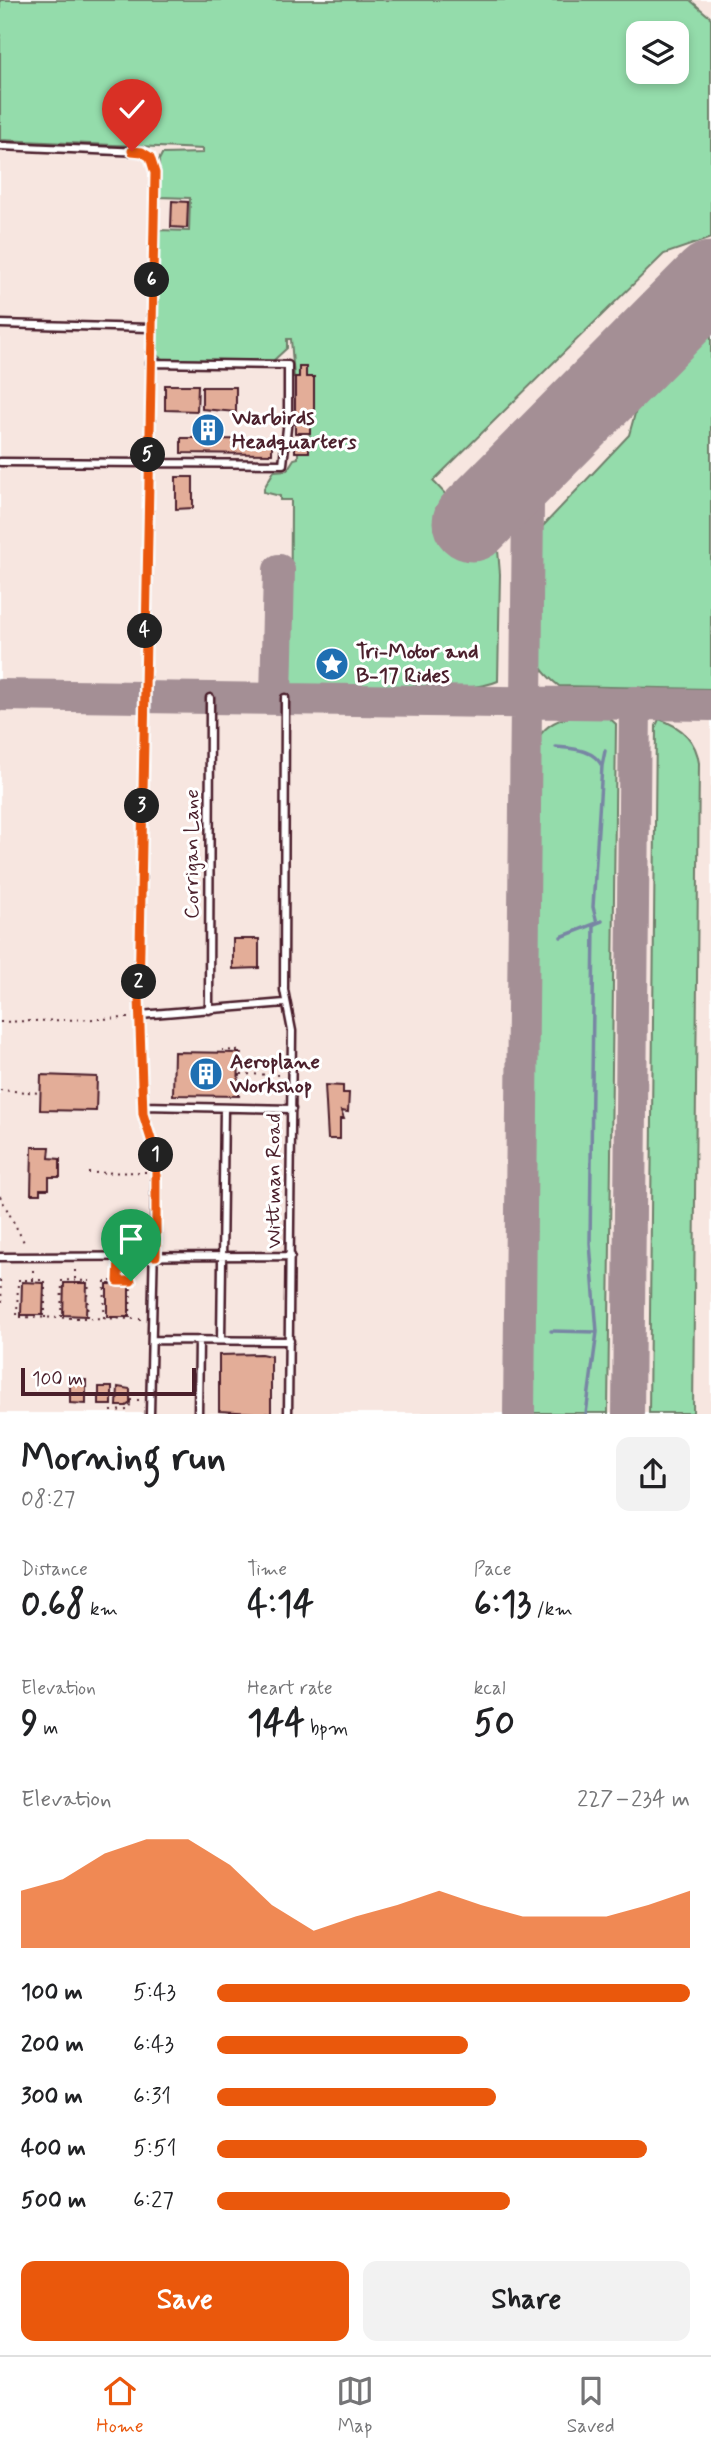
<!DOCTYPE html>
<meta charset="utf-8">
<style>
:root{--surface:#fff;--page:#f2f2f2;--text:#202124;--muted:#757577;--line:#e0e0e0;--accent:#ea580c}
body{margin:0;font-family:Mynerve,sans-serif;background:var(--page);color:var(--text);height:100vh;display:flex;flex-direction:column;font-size:26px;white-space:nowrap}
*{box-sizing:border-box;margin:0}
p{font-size:23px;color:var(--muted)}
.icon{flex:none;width:38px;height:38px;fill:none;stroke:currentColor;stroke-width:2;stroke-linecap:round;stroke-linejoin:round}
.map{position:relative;height:1414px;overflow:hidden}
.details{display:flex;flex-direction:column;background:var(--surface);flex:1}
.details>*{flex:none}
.controls{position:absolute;left:626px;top:21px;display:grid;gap:14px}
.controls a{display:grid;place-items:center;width:63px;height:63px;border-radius:14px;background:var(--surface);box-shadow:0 4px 10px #0003;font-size:35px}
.scale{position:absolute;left:21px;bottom:18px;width:175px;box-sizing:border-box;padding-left:7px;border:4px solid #4a1f2b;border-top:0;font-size:19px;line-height:24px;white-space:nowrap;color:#4a1f2b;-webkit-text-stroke:5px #fff;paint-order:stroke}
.pin{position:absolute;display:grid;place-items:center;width:60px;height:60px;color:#fff;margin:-72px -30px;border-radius:50% 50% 50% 0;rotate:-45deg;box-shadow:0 0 7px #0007}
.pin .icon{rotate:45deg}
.km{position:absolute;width:35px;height:35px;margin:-18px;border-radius:50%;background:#222;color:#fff;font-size:19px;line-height:35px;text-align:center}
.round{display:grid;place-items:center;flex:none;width:74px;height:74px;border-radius:14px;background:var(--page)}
.head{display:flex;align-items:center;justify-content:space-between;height:119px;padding:0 21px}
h1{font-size:38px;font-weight:700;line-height:52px}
.metrics{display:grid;grid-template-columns:repeat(3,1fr);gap:10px;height:119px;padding:7px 21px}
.metrics div{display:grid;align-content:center}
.metrics b{font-size:35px;font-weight:700}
.metrics small{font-size:19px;font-weight:400}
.metrics p{font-size:19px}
.chart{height:196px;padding:14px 21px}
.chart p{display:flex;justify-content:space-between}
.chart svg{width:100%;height:126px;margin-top:7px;fill:var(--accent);opacity:.7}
.action{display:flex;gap:14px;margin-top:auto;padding:14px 21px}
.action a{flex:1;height:80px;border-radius:14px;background:var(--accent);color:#fff;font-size:28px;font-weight:700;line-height:80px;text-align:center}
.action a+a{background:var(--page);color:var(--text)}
ul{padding:0 21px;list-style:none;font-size:23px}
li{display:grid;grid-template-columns:112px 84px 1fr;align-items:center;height:52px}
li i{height:18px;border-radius:9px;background:var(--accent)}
.tabs{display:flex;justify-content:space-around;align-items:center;height:98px;border-top:2px solid var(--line);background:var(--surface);font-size:19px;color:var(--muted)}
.tabs a{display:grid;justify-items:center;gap:4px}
.tabs .on{color:var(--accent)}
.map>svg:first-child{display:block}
</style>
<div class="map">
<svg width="711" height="1414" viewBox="0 0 711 1414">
<rect width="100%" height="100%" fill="#fff"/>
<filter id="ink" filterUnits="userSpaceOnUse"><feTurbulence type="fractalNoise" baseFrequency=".0143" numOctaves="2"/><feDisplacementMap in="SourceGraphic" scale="14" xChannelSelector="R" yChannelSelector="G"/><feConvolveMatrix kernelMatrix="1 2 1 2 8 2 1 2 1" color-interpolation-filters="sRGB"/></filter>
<g filter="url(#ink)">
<path fill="#f7e6e0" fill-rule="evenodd" d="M0,0H711V1413H0ZM639,33H677V72H639Z"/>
<path fill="#94dcab" stroke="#6f7e6b" stroke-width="2" fill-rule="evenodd" d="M0,0H690L711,18V238L664,254L433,481L498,550L500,574L498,681C462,697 335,688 290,687L291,500H280V496L264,492V488L274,471L287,470L294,459L298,458V452H309L310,420L314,419V377H306L305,367H299V377H294L291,339H287V348L273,361L164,360L155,354L158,230L189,231L190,198L159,197V160L162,154L203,153V149L0,140ZM639,33H677V72H639Z
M711,321V689L559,686C550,679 539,669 536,657C532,638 535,544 542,527L629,435L641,392Z
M607,716L616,724L608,1413H528L535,744C549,713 578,716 607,716Z
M659,719C680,726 696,740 699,763L693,1413H649L656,726Z"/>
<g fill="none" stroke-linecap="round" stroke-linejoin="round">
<path stroke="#7886a4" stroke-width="3.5" d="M556,747C574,749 593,749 602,766L593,907L597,923
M602,766L605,751
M561,937L602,921
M551,1331L597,1332
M586,1414L597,1332L590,1243L594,924"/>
<path stroke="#a48f95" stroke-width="32" d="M0,695L711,705
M276,698L279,570
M519,1414L528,503L530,470L545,448
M628,1414L635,702"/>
<path stroke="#a48f95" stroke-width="79" d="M472,522L711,281"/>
</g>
<path fill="#e3ad98" stroke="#4a1f2b" stroke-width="2" d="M172,201L188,202L187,228L171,227Z
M299,367H306V377H314V420H310V433H295V377H299Z
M165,385H198L197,411L165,410Z
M202,387H236V412L202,409Z
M199,421L218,422L217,439L272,440V454L181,453V438H199Z
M295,439H309V452H295Z
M176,477H193V508L176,509Z
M233,939H259V968L233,969Z
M174,1052L239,1053L238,1096L173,1095Z
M41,1075L97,1077L96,1111L40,1110Z
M325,1085L343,1086V1093H349L348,1112L341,1111L344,1119H340V1139H328Z
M32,1147H50L49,1158L60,1159V1177H49V1189H40V1194H31Z
M22,1282L44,1283L43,1315H21Z
M64,1283H87L86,1316L63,1315Z
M107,1284H129V1317H107Z
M261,1354L271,1356V1414L219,1411V1355Z
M70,1380H86V1404L70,1403Z
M99,1387H112V1405H99Z
M118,1387L130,1389V1403L126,1406H117Z"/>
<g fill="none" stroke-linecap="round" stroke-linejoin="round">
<defs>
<path id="lane" d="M0,146L142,152L150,157L155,173L139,998L143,1114L156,1155L150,1414
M0,324L150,328
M0,462L283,464L288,419V365L150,363
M285,698L284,990L292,1031L288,1414
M209,1010L210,698
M140,1015L285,1003
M143,1106L292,1109
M0,1257L291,1256
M153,1340L290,1341
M221,1340L224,1108
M198,1414L199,1340"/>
</defs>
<use href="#lane" stroke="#4a1f2b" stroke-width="11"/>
<path stroke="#4a1f2b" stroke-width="2" stroke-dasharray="2 5" stroke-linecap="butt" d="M0,1022L129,1018
M222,1050L241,1051L239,1097
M241,1074L281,1075
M0,1090L41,1093
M88,1173L148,1172
M0,1196L25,1244
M33,1279V1267
M75,1279V1268
M0,1280L2,1302
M118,1280L119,1265
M61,1317L62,1280L89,1281L87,1317
M45,1318V1280H18L17,1317C59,1318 100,1318 142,1319
M104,1318L105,1281H131L130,1318
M130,1400H139
M111,1411L128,1410L132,1400"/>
<use href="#lane" stroke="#fff" stroke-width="6"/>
</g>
</g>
<g fill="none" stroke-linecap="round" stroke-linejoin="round" filter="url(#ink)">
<defs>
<path id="route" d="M131,1281H118L119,1256H156V1155L143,1114L139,998L155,173L150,157L142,152L132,151"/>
</defs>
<use href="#route" stroke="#fff" stroke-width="14"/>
<use href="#route" stroke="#ea580c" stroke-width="9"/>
</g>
<defs>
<symbol id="building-disc" viewBox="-11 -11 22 22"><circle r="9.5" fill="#1f6fb2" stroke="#fff"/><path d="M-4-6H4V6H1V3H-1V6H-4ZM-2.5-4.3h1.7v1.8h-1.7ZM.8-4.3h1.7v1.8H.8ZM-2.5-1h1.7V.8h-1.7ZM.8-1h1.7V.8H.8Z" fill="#fff"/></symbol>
<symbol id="sight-disc" viewBox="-11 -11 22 22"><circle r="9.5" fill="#1f6fb2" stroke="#fff"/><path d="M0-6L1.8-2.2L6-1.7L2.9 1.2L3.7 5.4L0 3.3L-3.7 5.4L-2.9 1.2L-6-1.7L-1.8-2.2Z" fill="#fff"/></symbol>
</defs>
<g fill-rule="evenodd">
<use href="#building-disc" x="189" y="411" width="38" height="38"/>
<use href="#sight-disc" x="313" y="645" width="38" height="38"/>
<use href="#building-disc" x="187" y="1055" width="38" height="38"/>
</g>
<g text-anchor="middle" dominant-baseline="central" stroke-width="6" stroke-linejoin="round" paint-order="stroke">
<g font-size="21" font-weight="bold" fill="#4a1f2b" stroke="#fff" text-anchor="start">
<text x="232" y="418">Warbirds<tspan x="232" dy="24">Headquarters</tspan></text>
<text x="356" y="652">Tri-Motor and<tspan x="356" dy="24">B-17 Rides</tspan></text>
<text x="230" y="1062">Aeroplane<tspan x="230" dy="24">Workshop</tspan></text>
</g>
<g font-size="21" fill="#4a1f2b" stroke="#fff">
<text transform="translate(192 854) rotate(-90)">Corrigan Lane</text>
<text transform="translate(274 1181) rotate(-90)">Wittman Road</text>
</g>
</g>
</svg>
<div class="controls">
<a><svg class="icon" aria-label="layers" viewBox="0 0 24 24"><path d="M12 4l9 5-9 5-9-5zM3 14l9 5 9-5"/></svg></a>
</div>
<div class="scale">100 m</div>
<div class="pin" style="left:131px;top:1281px;background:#1e9e55"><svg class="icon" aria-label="arrive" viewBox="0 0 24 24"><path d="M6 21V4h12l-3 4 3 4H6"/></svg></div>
<div class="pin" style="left:132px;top:151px;background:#d93025"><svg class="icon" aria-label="check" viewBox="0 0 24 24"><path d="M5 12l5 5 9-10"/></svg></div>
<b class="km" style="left:156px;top:1155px">1</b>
<b class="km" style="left:139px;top:982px">2</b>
<b class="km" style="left:142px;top:806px">3</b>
<b class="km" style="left:145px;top:631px">4</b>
<b class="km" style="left:148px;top:455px">5</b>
<b class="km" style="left:152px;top:280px">6</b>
</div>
<section class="details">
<div class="head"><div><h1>Morning run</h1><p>08:27</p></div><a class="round"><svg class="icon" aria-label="share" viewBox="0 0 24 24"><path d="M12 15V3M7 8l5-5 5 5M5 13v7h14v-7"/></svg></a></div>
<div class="metrics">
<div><p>Distance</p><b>0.68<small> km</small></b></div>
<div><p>Time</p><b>4:14</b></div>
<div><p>Pace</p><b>6:13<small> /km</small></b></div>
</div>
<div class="metrics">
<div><p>Elevation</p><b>9<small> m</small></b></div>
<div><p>Heart rate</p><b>144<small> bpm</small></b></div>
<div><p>kcal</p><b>50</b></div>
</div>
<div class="chart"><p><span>Elevation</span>227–234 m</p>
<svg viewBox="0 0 160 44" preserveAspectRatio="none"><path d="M0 44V24L10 20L20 11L30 6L40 6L50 15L60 29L70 38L80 33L90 29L100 24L110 29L120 33L130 33L140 33L150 29L160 24V44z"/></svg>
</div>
<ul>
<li><b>100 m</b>5:43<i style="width:100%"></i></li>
<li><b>200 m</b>6:43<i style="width:53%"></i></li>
<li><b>300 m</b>6:31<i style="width:59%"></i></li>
<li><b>400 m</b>5:51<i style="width:91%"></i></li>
<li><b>500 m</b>6:27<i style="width:62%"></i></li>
</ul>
<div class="action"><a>Save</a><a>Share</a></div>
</section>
<nav class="tabs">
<a class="on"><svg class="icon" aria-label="home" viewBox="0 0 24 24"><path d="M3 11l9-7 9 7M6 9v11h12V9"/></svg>Home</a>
<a><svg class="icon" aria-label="map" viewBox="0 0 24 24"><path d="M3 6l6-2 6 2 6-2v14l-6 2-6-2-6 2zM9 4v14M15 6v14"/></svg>Map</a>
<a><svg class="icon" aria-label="saved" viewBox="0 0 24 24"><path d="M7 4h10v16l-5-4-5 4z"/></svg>Saved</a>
</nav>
